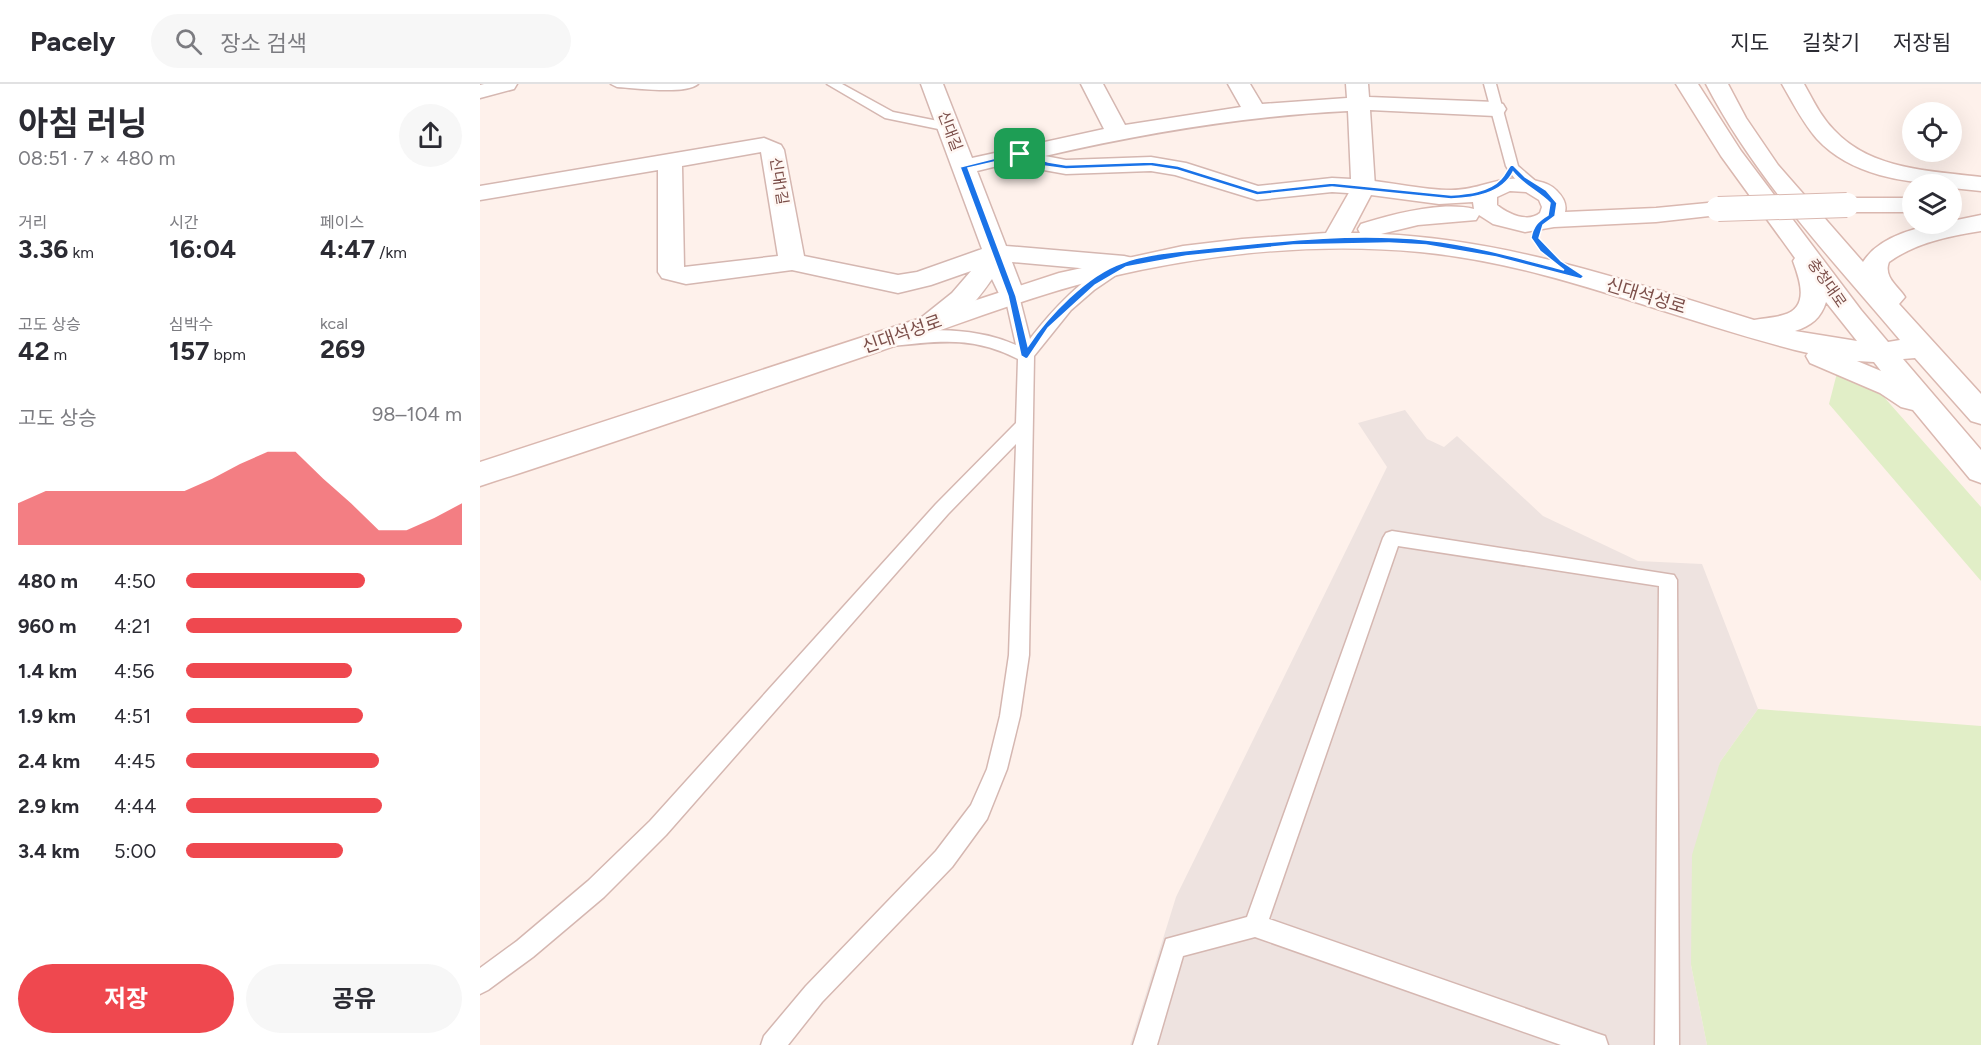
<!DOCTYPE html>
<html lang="ko">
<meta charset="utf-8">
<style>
:root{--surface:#fff;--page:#f7f7f7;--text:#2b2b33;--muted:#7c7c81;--line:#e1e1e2;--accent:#ef484f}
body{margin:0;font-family:Figtree,"Noto Sans KR",sans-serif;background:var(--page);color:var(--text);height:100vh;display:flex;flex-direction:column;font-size:22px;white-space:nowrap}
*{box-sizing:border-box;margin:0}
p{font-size:20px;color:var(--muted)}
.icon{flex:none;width:33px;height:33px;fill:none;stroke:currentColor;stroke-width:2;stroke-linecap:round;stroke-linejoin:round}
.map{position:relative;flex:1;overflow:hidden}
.panel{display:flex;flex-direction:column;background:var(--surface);width:480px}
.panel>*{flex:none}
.fabs{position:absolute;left:1422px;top:18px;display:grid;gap:12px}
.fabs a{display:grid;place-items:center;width:60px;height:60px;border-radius:50%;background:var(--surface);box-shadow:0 6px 24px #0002;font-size:30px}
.pin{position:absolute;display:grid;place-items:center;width:51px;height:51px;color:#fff;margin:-26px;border-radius:12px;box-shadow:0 3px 9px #0006}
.round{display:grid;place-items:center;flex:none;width:63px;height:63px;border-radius:32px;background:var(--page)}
.summary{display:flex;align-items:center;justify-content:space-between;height:102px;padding:0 18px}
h1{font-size:33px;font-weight:700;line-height:45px}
.figures{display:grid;grid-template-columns:repeat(3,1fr);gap:9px;height:102px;padding:6px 18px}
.figures div{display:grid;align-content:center}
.figures b{font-size:26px;font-weight:700}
.figures small{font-size:16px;font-weight:400}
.figures p{font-size:16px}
.chart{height:168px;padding:12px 18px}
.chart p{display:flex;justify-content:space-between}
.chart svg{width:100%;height:108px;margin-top:6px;fill:var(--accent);opacity:.7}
.primary-button{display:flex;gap:12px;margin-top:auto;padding:12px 18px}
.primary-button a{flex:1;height:69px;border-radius:36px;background:var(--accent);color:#fff;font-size:24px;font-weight:700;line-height:69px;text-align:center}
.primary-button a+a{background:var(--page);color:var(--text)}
ul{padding:0 18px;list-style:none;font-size:20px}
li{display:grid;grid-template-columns:96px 72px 1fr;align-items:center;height:45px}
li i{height:15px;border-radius:8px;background:var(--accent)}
header{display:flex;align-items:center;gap:36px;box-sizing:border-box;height:84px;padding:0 30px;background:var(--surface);border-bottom:2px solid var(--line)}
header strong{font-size:28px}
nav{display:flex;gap:33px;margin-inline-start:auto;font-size:21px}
.search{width:420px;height:54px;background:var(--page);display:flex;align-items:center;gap:15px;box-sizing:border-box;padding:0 21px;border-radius:33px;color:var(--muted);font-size:22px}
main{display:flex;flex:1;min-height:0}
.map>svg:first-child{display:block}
</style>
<header>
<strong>Pacely</strong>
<div class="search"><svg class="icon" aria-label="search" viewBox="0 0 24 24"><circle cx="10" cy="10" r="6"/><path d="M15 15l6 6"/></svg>장소 검색</div>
<nav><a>지도</a><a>길찾기</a><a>저장됨</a></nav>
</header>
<main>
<section class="panel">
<div class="summary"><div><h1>아침 러닝</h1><p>08:51 · 7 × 480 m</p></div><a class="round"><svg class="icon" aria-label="share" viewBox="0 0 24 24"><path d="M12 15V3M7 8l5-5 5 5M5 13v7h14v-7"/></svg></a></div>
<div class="figures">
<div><p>거리</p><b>3.36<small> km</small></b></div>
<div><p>시간</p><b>16:04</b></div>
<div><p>페이스</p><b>4:47<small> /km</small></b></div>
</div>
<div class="figures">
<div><p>고도 상승</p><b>42<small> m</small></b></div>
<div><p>심박수</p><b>157<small> bpm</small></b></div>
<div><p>kcal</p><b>269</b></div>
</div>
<div class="chart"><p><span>고도 상승</span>98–104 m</p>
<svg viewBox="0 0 160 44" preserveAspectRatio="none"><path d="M0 44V27L10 22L20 22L30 22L40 22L50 22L60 22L70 17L80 11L90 6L100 6L110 17L120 27L130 38L140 38L150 33L160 27V44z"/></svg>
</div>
<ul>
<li><b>480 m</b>4:50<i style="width:65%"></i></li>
<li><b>960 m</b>4:21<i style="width:100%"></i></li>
<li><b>1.4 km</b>4:56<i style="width:60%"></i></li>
<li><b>1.9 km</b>4:51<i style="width:64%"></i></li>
<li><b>2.4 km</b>4:45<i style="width:70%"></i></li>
<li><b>2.9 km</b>4:44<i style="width:71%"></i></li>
<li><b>3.4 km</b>5:00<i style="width:57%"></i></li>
</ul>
<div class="primary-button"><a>저장</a><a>공유</a></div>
</section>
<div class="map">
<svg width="1501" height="961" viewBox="0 0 1501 961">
<rect width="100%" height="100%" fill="#fef1eb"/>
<path fill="#eee3e0" d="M925,326L947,355L964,363L977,352L1063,432L1158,477L1222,480L1278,625L1240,678L1211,881L1227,961H650L696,813L907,383L878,339Z"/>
<path fill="#e1eec7" d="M1357,289L1396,304L1501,423V497L1349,320Z
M1278,625L1501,642V961H1227L1211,881L1212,771L1240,678Z"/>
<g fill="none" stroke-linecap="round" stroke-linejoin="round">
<defs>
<path id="lane" d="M131,0H218C205,11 155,4 137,3Z
M347,0H362L413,28L468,39L474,43L468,47L405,34Z
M1004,0H1016L1038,82L1059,100L1061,103L1059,106C1045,108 1032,93 1026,82Z
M637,179L642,181L644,184L642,187L614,206L591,226L554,272L549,571L540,632L527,685L507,735L472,783L342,918L308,961H281L284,952L326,902L456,767L491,721L507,685L520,632L529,571L536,360L468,430L186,751L124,813L53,873L8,906L0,910V884L37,857L108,797L170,737L456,420L536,339L538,275C494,252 460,257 412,262L407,261L404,257L407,253C446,242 498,244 536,261L525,212L527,209L532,207L539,212L550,255C568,231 607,187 637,179Z
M912,447L1194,491L1197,496L1199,961H1175L1179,502L918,462L789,835L1116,949L1125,952L1128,961H1081L775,853L703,872L677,961H653L686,855L767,833L903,454L906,449Z"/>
<path id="street" d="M4,0H37L34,5L0,14V1Z
M441,0H463L492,74L624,45L601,0H623L645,41L761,23L748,0H770L782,20L867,14L866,0H888L889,13L1015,18L1023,20L1026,25L1023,30L1015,32L890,26L895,103L891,108L883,110L852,108L777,116L695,91L671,87L586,90L558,85L538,77L497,87L526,162L644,172L653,174L657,180L653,186L644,188L532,178L545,212L541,218L532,221L523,218L512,195C498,215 470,253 442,245L438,239L442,233L472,209L491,187L451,201L418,209L312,186L206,200L182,194L178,188V86L0,116V102L284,54L301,61L304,66L324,172L418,191L437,188L502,165ZM868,27L871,95L852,94L778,102L706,79L671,73L586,76L565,72C665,49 765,32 868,27ZM281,68L298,172L204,183L202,82Z"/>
<path id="secondary" d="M1196,0H1218L1261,67L1381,226L1408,258L1420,256C1351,174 1276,96 1226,0H1248L1266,34L1298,81L1383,178C1399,152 1442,140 1472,140V137L1501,131V147C1469,152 1435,159 1409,178C1403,193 1418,202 1425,213L1419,220L1501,310V340L1491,337L1435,274L1423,275L1501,366V399L1490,395L1433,326L1421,323L1400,309L1330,279L1326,272L1328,269C1197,238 1075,181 940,168C826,157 707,172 597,201C531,219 466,245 400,267C267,312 134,359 0,402V378L579,189L703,162L762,155L846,149L875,98L883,96C912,98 941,106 971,106C1005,106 1020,88 1057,97C1065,99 1072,101 1077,107C1083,113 1087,120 1085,128L1176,124L1238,118L1247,120L1250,125L1247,130L1176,138L1074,143L1045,148L1013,140L999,131L996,136L938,141L901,150C1030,156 1151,198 1274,236C1283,234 1294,234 1303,231C1330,224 1320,196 1313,177L1315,174L1241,72ZM1030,107L1046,108L1059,116L1062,123L1060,129C1048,139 1028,130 1017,121V113ZM891,111L959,120L993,118L994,125C962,117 913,130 881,140L878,145L880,149H871ZM1346,218L1377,257L1315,247C1331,242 1341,234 1346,218ZM1377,277L1394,278L1401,287Z
M1302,0H1324C1333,16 1341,33 1354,46C1391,86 1451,87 1501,93V107L1472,104V100C1426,100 1370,91 1337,55C1323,39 1313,19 1302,0Z
M1367,114H1432V128H1367L1358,126L1355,121L1358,116Z"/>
</defs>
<use href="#lane" stroke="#d5b7b1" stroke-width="3"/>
<use href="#street" stroke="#d5b7b1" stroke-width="3"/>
<use href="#secondary" stroke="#dab8b0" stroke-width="3"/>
<use href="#lane" fill="#fff" fill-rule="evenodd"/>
<use href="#street" fill="#fff" fill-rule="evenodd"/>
<use href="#secondary" fill="#fff" fill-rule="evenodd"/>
<defs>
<path id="secondary-bridge" d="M1238,125L1367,121"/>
</defs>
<use href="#secondary-bridge" stroke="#dab8b0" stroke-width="26" stroke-linecap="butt"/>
<use href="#secondary-bridge" stroke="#fff" stroke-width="24"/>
</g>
<path fill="#1a73e8" stroke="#fff" stroke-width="1.5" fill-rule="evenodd" d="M540,68L568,78L586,81L671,78L698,82L778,107L852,99L971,111C987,110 1009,108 1021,95C1026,90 1027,84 1032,80L1045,93L1066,106L1077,119L1075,132L1063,141L1059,154L1081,177L1104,192L1101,195L1016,173L946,161L909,159L813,161L706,172L646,183L615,201L568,244L548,274L546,275L541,272L528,212L480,83ZM540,72L564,82L586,85L671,82L697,86L777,111L852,103L971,115C993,114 1022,110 1033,88C1043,101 1058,107 1070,119L1068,131C1058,137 1053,142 1051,154L1060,167L1084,186C1039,174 993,161 946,156C878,149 808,156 741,163C713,166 667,169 642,179C607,191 568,232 548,262L536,212L488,84Z"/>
<g text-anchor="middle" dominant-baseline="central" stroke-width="5" stroke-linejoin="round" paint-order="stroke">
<g font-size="15" fill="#7c4f4a" stroke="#fff7f3">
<text transform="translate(470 47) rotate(69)">신대길</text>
<text transform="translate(299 97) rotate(81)">신대1길</text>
<text transform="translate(1347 199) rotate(55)">충청대로</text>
</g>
<g font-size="18" fill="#7c4f4a" stroke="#fff7f3">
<text transform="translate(1166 212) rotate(17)">신대석성로</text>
<text transform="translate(422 250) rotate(-19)">신대석성로</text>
</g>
</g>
</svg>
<div class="fabs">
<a><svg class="icon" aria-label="locate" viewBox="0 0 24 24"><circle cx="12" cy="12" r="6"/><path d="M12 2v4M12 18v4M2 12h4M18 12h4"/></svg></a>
<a><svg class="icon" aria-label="layers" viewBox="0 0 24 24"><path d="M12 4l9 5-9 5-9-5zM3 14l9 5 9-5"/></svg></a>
</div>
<div class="pin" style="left:540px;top:70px;background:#1e9e55"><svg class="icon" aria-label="arrive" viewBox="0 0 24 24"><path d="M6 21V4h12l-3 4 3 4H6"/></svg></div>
</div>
</main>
